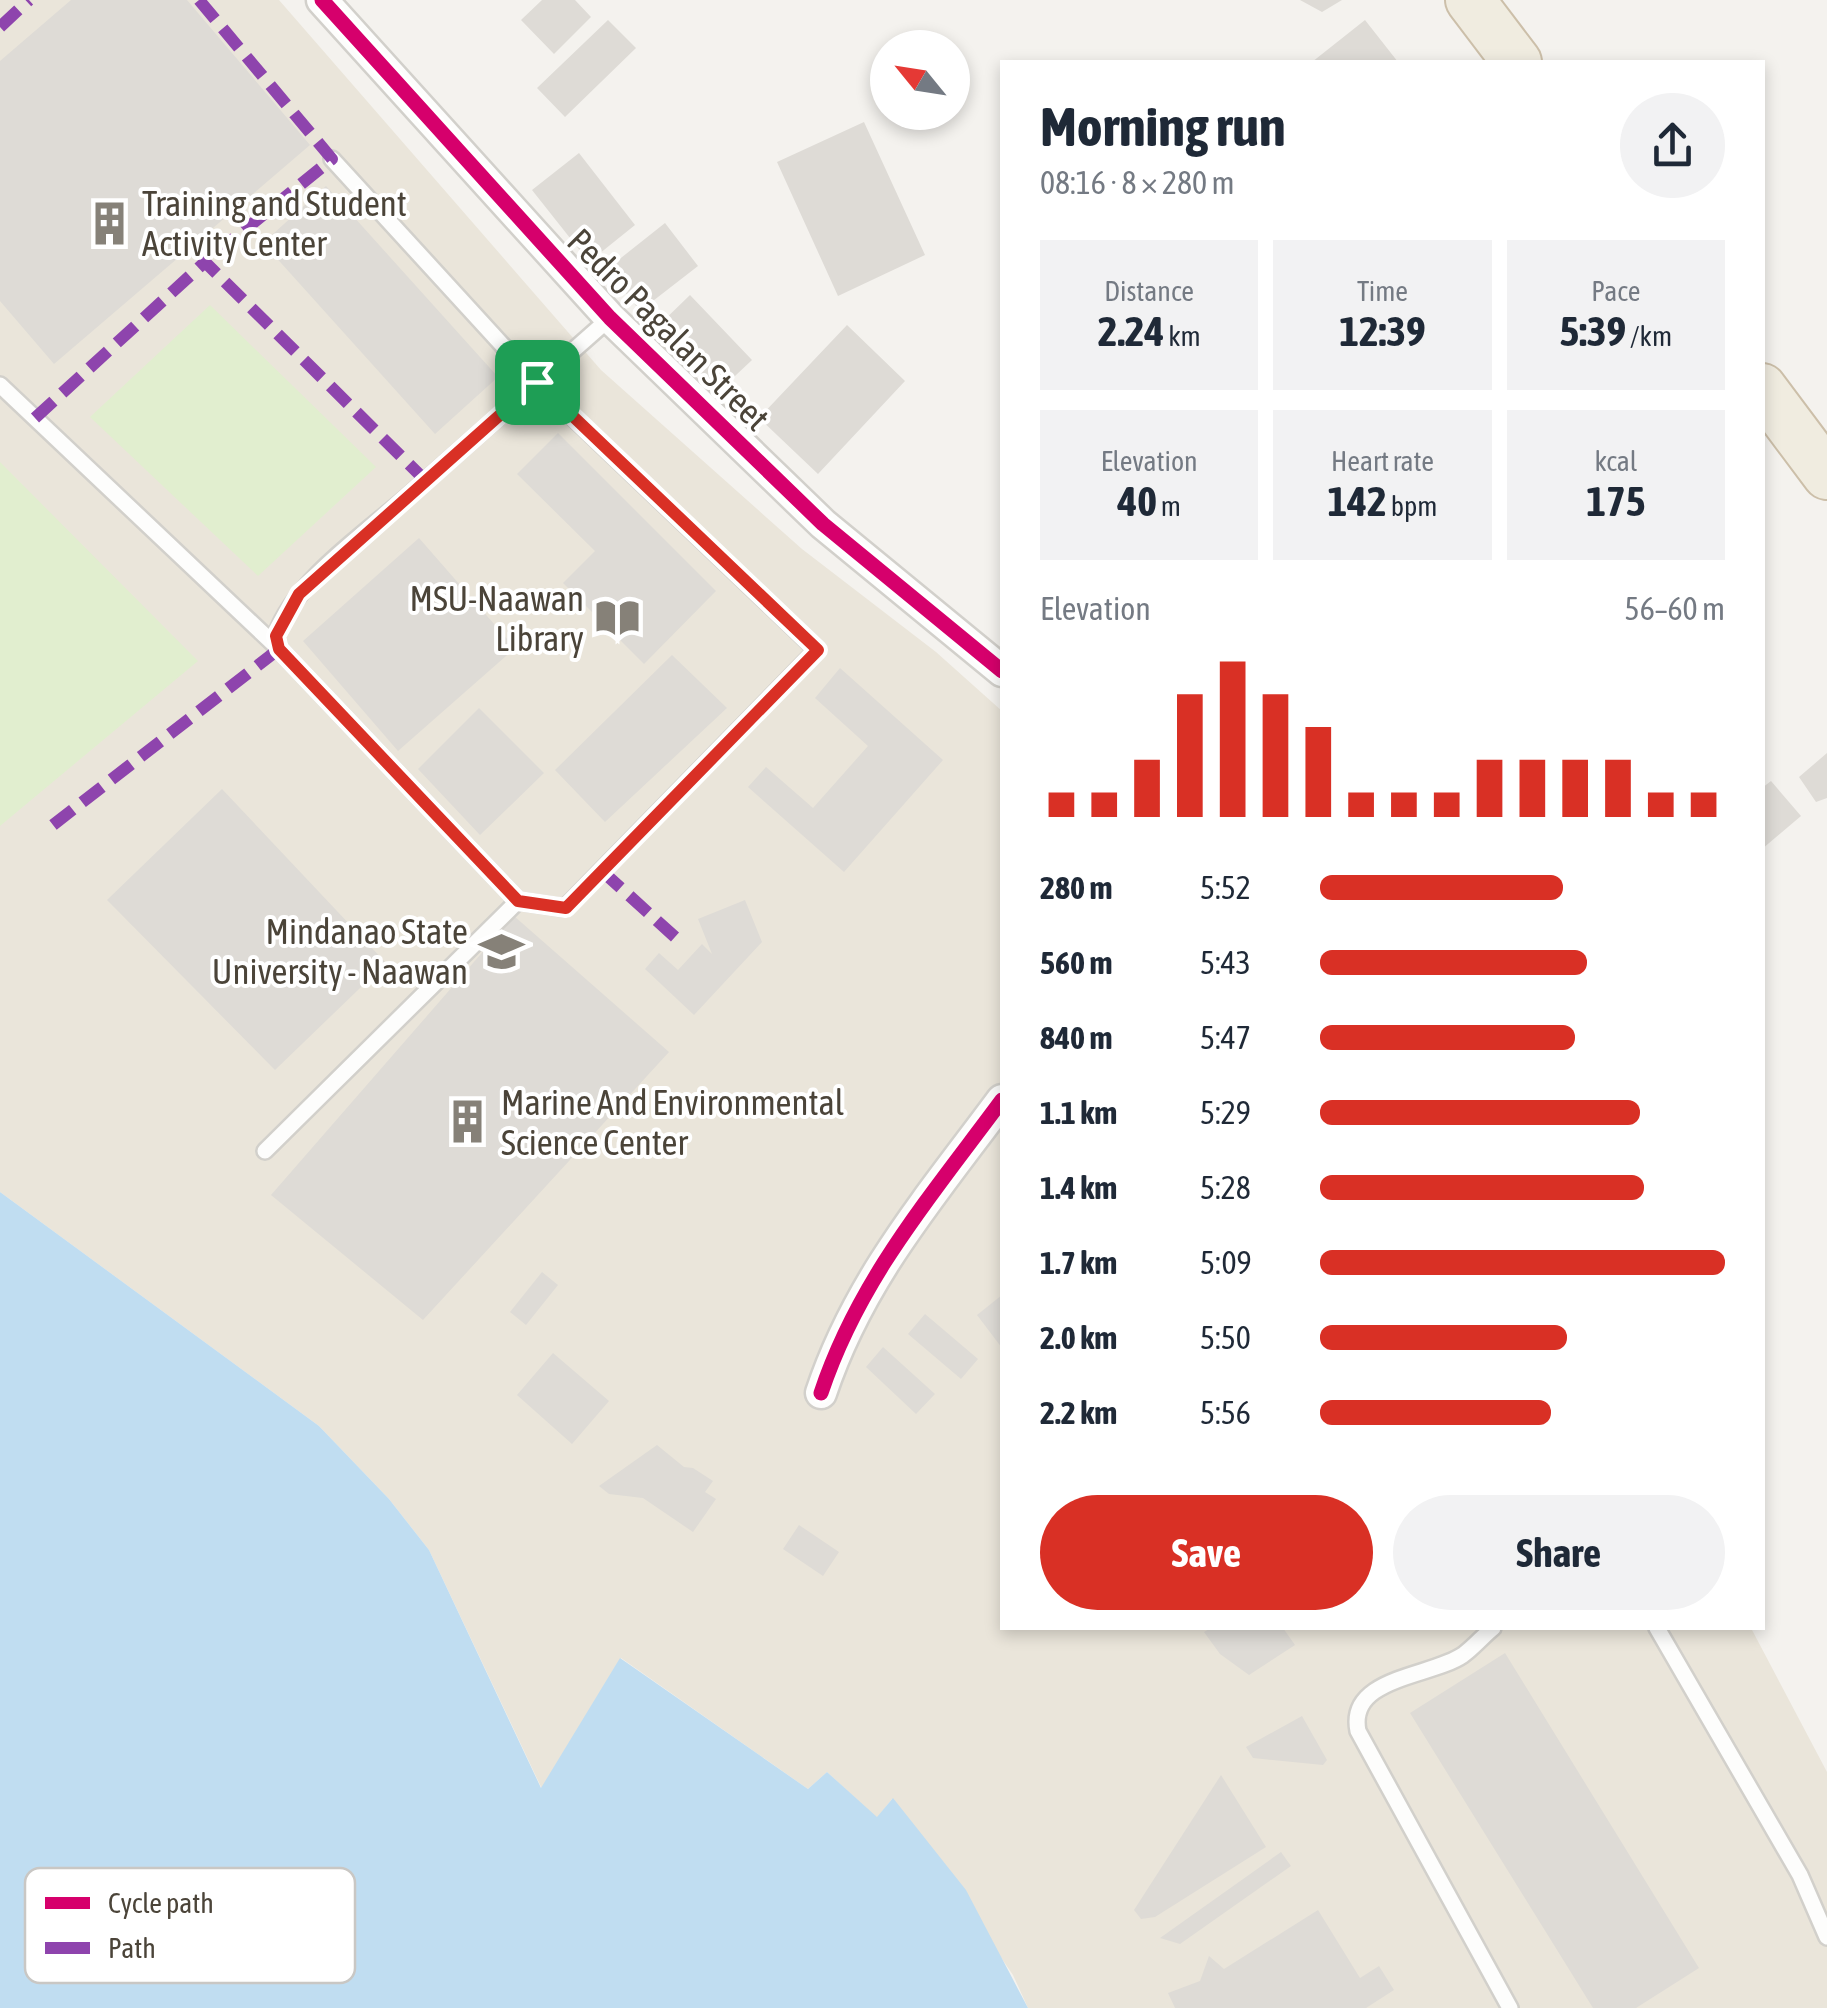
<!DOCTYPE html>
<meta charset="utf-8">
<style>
:root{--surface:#fff;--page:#f2f2f3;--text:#1f2937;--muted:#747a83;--accent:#d93025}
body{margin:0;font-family:"Asap Condensed",sans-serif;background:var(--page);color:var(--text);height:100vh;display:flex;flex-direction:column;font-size:38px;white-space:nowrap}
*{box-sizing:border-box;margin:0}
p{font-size:32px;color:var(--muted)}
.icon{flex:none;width:55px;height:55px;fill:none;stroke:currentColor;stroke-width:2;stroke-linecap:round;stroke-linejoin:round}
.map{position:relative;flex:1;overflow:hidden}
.sheet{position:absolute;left:1000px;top:60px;width:765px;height:1570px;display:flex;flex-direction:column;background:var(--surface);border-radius:0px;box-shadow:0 5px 15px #0003}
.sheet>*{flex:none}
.needle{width:65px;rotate:300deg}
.buttons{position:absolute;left:870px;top:30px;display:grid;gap:20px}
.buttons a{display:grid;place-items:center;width:100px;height:100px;border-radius:50%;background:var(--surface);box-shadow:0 5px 15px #0003;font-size:50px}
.pin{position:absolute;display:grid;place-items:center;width:85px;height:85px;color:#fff;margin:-42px;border-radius:20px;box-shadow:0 5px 15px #0006}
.round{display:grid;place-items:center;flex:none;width:105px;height:105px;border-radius:52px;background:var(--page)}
.head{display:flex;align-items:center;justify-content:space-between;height:170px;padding:0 40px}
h1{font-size:55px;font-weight:700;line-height:75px}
.figures{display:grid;grid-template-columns:repeat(3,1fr);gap:15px;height:170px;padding:10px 40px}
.figures div{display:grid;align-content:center;border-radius:0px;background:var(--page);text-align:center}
.figures b{font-size:42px;font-weight:700}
.figures small{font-size:28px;font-weight:400}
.figures p{font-size:28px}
.chart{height:280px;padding:20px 40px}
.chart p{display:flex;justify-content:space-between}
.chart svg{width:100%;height:180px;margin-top:10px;stroke:var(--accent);stroke-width:6}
.action{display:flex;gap:20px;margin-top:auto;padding:20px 40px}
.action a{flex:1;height:115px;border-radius:60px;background:var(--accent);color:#fff;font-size:40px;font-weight:700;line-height:115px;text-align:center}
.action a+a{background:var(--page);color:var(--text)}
ul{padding:0 40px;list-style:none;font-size:32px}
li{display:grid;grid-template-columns:160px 120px 1fr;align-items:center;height:75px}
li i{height:25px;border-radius:12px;background:var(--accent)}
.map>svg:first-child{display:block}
</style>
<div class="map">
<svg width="1827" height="2008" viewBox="0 0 1827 2008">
<rect width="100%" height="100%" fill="#f4f2ee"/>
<path fill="#eae5da" d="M0,0H279L601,370L802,549L936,652L1002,711V1628H1751L1827,1772V2008H1028L1013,1975L892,1799L877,1818L827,1772L808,1789L621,1658L542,1789L429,1550L389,1499L319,1426L0,1192Z"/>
<path fill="#e1eecf" d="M210,305L376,467L258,576L90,417Z
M0,462L198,661L0,826Z"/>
<path fill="#c0ddf1" d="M0,1192L319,1426L389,1499L429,1550L541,1788L620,1658L808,1789L827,1772L877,1817L893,1798L966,1890L1028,2008H0Z"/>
<path fill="#dedbd6" d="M71,0H187L310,145L54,364L0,301V61Z
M542,0H575L591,17L554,54L521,20Z
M1300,0H1342L1322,12Z
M608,20L636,48L565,117L537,88Z
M1365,20L1398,62H1312Z
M864,122L925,255L838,296L777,162Z
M579,153L635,225L589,262L532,190Z
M326,186L498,377L435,434L263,243Z
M665,223L698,266L640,311L607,269Z
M690,295L752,360L718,392L656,328Z
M847,325L905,381L818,474L759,418Z
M558,433L716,591L644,664L563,583L595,551L517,474Z
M419,538L515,648L398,751L303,641Z
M672,655L727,708L605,822L555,770Z
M840,668L943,760L844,872L748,787L766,767L813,808L868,746L815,698Z
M479,708L544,773L480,835L418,769Z
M1827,753V798L1816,802L1799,777Z
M1771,781L1801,816L1762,849V788Z
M222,789L386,963L275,1070L107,900Z
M745,900L762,942L694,1015L645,969L659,953L678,970L702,944L712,954L698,919Z
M514,916L669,1052L423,1320L271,1195Z
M542,1272L558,1285L526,1325L510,1312Z
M1002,1295V1348L977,1315Z
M925,1314L978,1359L961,1379L908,1334Z
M883,1347L935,1394L916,1414L866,1367Z
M553,1353L609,1401L572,1444L517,1395Z
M657,1445L684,1467L693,1468L713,1481L705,1492L716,1499L693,1532L643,1498L609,1494L599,1486Z
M799,1525L839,1552L823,1576L783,1549Z
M1211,1628H1283L1295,1645L1249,1675L1220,1654L1204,1632Z
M1505,1653L1699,1968L1636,2008H1593L1410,1713Z
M1302,1716L1327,1760L1323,1765L1253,1758L1246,1747Z
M1221,1775L1266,1847L1155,1917L1141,1919L1134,1910Z
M1281,1852L1291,1866L1180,1944L1160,1938Z
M1318,1910L1360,1978L1379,1966L1394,1990L1366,2008H1175L1168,1993L1200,1981L1209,1956L1224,1969Z"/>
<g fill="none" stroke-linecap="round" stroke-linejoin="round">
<defs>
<path id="service" d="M332,159L537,383L817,650L565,908L518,901L279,649L276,635C295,580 369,531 413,492C479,434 544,376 610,318
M0,385L279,649
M265,1151L518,901
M1493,1628C1483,1636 1474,1647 1463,1655C1431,1677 1347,1677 1358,1731L1510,2008
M1657,1628L1800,1875L1827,1937"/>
<path id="minor" d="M322,0L610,318L823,524L1002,671
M821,1393C859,1279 931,1196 1002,1100"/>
<path id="trunk" d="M1470,0L1517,62
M1762,388L1827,475"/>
</defs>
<use href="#service" stroke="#d2d0cb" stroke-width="20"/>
<use href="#minor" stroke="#d2d0cb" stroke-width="35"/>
<use href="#trunk" stroke="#ccbfa9" stroke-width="52"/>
<use href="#service" stroke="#fdfdfc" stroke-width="15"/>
<use href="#minor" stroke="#fdfdfc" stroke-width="30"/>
<use href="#trunk" stroke="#f0ece0" stroke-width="48"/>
<path stroke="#8e44ad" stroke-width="12" stroke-dasharray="25 12" stroke-linecap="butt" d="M199,0L332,159L205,262
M0,27L29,0
M35,418L205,262L426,481
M53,825L279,649
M602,871L675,937"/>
<defs>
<path id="cycleway" d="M322,0L610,318L823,524L1002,671
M821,1393C859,1279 931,1196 1002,1100"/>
</defs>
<use href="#cycleway" stroke="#fff" stroke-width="21"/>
<use href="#cycleway" stroke="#d6006c" stroke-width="15"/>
</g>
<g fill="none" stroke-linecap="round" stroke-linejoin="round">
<defs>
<path id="route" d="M537,382L818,650L566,908L518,901L279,649L276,636L299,594Z"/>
</defs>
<use href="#route" stroke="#fff" stroke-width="20"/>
<use href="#route" stroke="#d93025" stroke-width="12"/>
</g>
<defs>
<symbol id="building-bare" viewBox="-9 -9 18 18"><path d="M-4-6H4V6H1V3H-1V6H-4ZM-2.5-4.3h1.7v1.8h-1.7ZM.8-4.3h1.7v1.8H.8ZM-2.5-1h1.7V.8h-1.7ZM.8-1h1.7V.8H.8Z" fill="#868178" stroke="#fff" stroke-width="2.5" paint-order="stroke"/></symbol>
<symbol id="library-bare" viewBox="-9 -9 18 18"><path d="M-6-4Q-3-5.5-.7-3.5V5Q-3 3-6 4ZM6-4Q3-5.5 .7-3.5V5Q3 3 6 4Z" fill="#868178" stroke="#fff" stroke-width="2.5" paint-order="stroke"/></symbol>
<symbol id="university-bare" viewBox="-9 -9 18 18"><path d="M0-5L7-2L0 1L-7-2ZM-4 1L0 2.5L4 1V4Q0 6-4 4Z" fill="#868178" stroke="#fff" stroke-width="2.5" paint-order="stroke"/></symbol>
</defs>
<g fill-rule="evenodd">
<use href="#building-bare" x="78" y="192" width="63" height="63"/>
<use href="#library-bare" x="586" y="586" width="63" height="63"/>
<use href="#university-bare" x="470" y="920" width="63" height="63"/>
<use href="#building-bare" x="436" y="1090" width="63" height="63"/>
</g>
<g text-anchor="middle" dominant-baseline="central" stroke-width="8" stroke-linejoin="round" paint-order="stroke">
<g font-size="35" fill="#4b4439" stroke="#fff" text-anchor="start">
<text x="142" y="203">Training and Student<tspan x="142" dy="40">Activity Center</tspan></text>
<text x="584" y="598" text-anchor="end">MSU-Naawan<tspan x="584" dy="40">Library</tspan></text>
<text x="468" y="931" text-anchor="end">Mindanao State<tspan x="468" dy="40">University - Naawan</tspan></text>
<text x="501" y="1102">Marine And Environmental<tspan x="501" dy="40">Science Center</tspan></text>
</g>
<g font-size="35" fill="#4b4439" stroke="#fff">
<text transform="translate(669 329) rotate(45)">Pedro Pagalan Street</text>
</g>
</g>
<rect x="25" y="1868" width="330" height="115" rx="15" fill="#fff" stroke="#c9c7c4" stroke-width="2.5"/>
<rect x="45" y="1897" width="45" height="12" fill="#d6006c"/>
<rect x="45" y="1942" width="45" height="12" fill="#8e44ad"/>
<g font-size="28" fill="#4b4439">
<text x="108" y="1913">Cycle path</text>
<text x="108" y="1958">Path</text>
</g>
</svg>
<div class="buttons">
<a><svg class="needle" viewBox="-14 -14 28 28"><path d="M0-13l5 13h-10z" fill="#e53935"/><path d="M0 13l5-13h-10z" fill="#747a83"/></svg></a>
</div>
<div class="pin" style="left:537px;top:382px;background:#1e9e55"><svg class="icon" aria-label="arrive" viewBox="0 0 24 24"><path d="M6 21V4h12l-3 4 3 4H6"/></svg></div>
<section class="sheet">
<div class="head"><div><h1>Morning run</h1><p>08:16 · 8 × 280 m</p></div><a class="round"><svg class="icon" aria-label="share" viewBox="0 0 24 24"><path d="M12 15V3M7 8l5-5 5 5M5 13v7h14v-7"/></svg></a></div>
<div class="figures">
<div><p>Distance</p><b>2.24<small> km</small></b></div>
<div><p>Time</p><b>12:39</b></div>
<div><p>Pace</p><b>5:39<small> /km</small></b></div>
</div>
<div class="figures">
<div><p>Elevation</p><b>40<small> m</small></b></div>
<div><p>Heart rate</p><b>142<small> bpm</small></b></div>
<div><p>kcal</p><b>175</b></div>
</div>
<div class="chart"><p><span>Elevation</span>56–60 m</p>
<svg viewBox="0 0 160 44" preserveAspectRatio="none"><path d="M5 44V38M15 44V38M25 44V30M35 44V14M45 44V6M55 44V14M65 44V22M75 44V38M85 44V38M95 44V38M105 44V30M115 44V30M125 44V30M135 44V30M145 44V38M155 44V38"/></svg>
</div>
<ul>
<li><b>280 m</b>5:52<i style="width:60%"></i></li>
<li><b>560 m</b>5:43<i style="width:66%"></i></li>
<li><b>840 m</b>5:47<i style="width:63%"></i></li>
<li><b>1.1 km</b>5:29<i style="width:79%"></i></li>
<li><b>1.4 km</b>5:28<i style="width:80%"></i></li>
<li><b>1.7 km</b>5:09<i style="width:100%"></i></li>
<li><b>2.0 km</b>5:50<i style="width:61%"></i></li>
<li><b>2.2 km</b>5:56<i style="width:57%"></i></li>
</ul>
<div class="action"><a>Save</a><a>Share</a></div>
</section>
</div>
